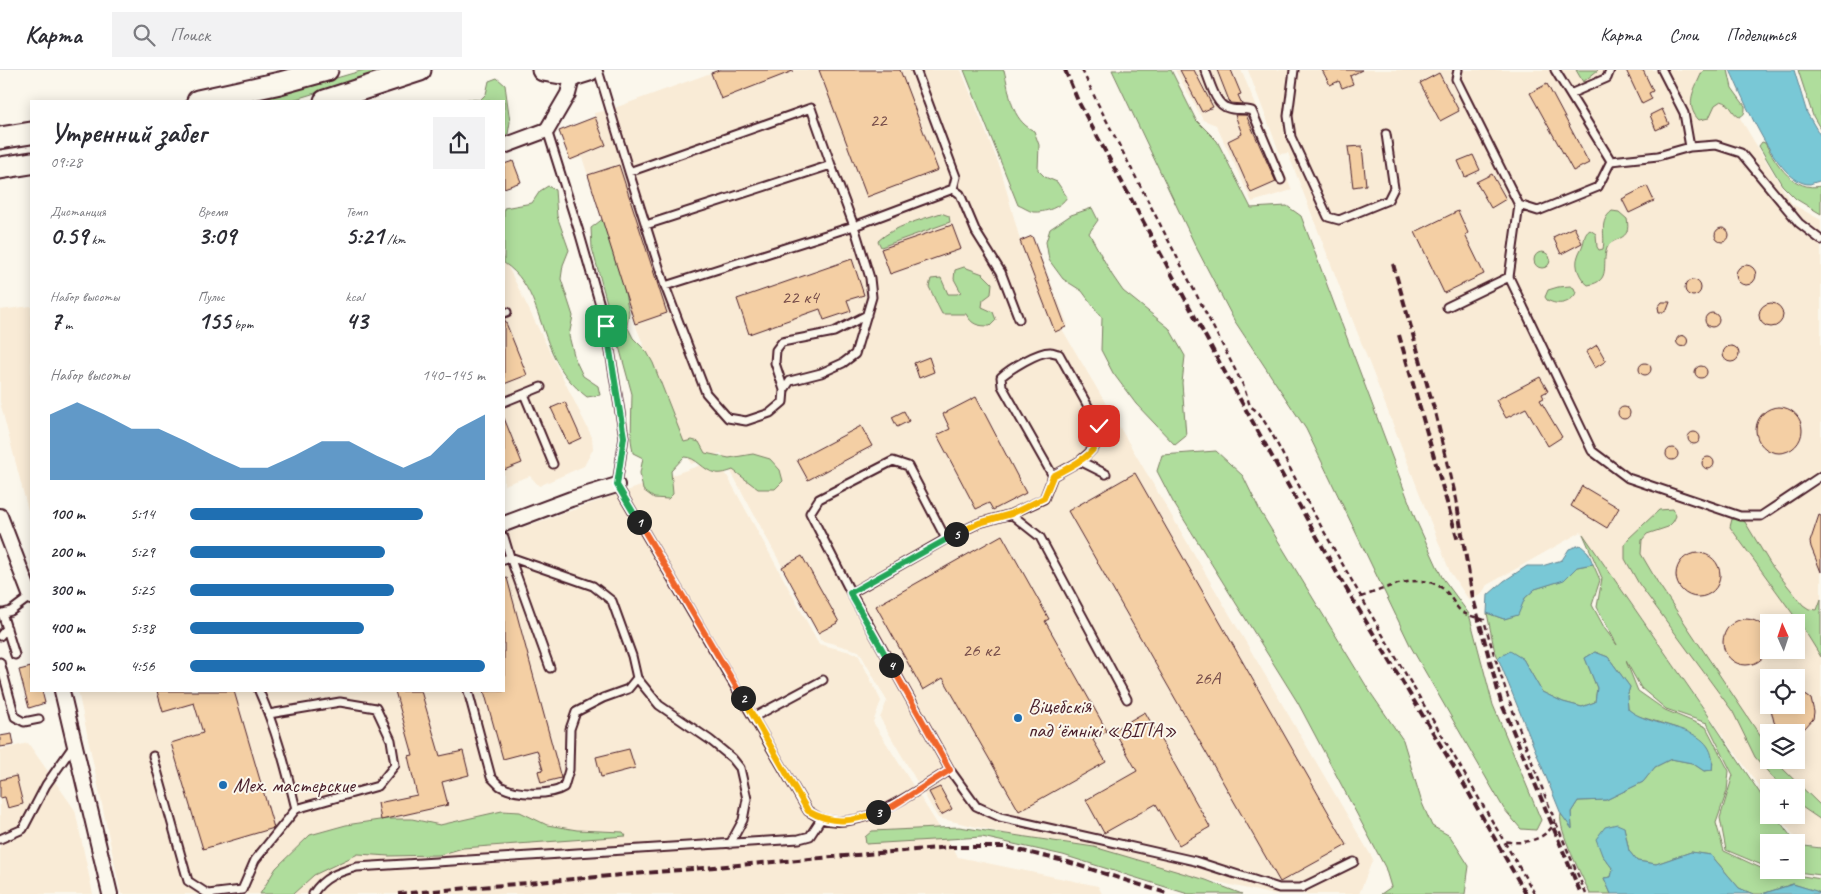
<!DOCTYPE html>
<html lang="ru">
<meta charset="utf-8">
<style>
:root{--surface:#fff;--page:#f2f2f3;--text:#2b2b33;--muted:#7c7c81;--line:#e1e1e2;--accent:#1f6fb2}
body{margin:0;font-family:Caveat,sans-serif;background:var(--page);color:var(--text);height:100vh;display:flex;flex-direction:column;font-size:19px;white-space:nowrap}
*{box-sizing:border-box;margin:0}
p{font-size:16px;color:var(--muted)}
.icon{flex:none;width:28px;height:28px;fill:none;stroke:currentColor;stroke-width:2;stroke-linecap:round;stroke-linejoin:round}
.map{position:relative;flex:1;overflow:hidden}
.drawer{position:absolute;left:30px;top:30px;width:475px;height:592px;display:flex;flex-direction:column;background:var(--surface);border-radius:0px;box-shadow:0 2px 12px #0003}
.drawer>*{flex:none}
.needle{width:32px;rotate:357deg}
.controls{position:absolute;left:1760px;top:544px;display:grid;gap:10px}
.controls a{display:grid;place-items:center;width:45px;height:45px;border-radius:0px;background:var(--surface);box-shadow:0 2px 12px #0003;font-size:25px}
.pin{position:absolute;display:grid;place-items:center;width:42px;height:42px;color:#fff;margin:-21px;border-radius:10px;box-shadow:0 2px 8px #0006}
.km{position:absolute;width:25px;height:25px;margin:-12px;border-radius:50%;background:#222;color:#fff;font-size:14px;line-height:25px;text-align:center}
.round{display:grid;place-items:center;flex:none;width:52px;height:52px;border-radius:0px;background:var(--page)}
.overview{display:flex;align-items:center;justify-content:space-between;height:85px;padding:0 20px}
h1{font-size:28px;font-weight:700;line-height:38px}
.stats{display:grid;grid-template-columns:repeat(3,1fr);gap:8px;height:85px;padding:5px 20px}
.stats div{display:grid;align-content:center}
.stats b{font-size:25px;font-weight:700}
.stats small{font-size:14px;font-weight:400}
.stats p{font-size:14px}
.chart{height:140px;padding:10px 20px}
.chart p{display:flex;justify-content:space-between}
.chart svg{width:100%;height:90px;margin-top:5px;fill:var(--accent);opacity:.7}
ul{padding:0 20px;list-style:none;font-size:16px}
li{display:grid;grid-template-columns:80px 60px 1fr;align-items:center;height:38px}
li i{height:12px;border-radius:6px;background:var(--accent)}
header{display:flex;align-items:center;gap:30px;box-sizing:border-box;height:70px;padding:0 25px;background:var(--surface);border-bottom:1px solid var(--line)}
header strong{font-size:24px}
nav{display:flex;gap:28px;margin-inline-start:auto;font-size:18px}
.search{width:350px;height:45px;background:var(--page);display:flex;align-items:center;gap:12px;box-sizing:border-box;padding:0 18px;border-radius:0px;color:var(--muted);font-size:19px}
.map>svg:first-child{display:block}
</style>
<header>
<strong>Карта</strong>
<div class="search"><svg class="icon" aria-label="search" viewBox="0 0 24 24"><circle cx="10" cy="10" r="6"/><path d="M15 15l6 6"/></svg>Поиск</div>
<nav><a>Карта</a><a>Слои</a><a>Поделиться</a></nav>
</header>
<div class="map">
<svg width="1821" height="824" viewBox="0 0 1821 824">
<rect width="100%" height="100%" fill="#fbf7ec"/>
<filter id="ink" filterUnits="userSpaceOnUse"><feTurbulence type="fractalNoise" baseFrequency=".02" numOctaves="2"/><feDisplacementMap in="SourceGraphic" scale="10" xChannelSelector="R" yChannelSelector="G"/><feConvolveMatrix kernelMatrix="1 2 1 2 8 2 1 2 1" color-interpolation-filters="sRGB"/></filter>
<g filter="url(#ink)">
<path fill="#f9ebd6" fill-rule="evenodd" d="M719,0H961L1001,100L1020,170L1032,166L1068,255L1062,259L1373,789L1359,824H1270L938,748L880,648L887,631L859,581L820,570L818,563L721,383L691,394L635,254L582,87L570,91L559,61L595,47L594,43L609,40Z
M1175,0H1241L1292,120L1252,132L1216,55L1203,50Z
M1248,0H1711L1792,134L1821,150V777L1799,774L1779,745H1796V718H1769V731L1581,462L1487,515L1481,525L1469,530L1450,502L1288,83L1280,84ZM1769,552H1796V580H1769ZM1769,608H1796V635H1769ZM1769,662H1796V690H1769Z
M504,193H506L592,367L593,379L584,396L539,416L530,406L504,415Z
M31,236V452L0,332V240Z
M718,389L819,574L858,584L881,631L873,652L958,787L1098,816L1102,824H121L78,621H504V464Z
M28,673L75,740L93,824H0V680Z"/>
<path fill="#afdd9c" stroke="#7c7e64" d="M364,0H391L289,31H257Z
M964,0H1004C1010,23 1010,49 1034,61L1039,75L1038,100L1045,107L1057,112L1067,127C1061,137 1045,143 1033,142C1029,141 1023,137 1018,135Z
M1112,0H1171L1196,50L1217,71L1251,138L1287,136L1301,146L1415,448L1442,507L1469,544L1493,635L1541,750L1536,760L1521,759L1504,739L1411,577L1306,359L1234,250L1196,177Z
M1576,0H1598L1583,12Z
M1704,0H1728L1732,18L1745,36C1745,42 1745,45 1739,47C1730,41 1732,34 1721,31L1715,35L1709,48L1699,50C1687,38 1691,25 1698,11C1700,7 1701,3 1704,0Z
M1798,0H1821V60L1813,46Z
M497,8L505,15L510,52L508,64L504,65V31H458L469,29L480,30L486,24L489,11Z
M1762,72L1765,73C1777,95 1794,122 1821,116V144L1796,129L1782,115L1759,76Z
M548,116L555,120L557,146L569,180L563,195L561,209L573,246L569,266L575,289L583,306L598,316L600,325L587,327C573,316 561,302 554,286C538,254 536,214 504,193V138L532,133L540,121Z
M1092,138L1098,150L1089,163L1112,205L1123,221L1169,258L1185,286L1182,313L1186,366L1175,375L1136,334L1113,303L1101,280L1102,248L1082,221L1063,209L1049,190L1046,172L1050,159L1071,145Z
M1612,141L1619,142L1627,149C1632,173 1613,165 1607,178C1601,195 1612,211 1588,215C1580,209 1574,196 1578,186C1579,182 1582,178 1583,174C1585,168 1584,164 1590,160L1596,164L1597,177L1599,180L1603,179C1606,164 1598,152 1612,141Z
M941,143L949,146L950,152L881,177L878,171C894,156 920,150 941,143Z
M604,148L623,213L629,243L627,256L633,268L647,282L653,293L684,372L692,370L699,372L705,383L729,388L753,384L770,389L780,400L783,411L775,419H758L733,400C728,402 721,404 716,403C703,401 697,387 684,387L671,401L673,424L668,429L654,428L643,420L640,403L643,388L633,383L631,370L632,324L592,178L591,158Z
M1534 190a8 8 0 1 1 16 0a8 8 0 1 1-16 0Z
M964,197L983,204L992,213L991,224L983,230L982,237L993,242L996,250L990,256C978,256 972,255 966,244H942C937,235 934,226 929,217L931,209L941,208L948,224H957L961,222L954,209L955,200Z
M1570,216L1574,218L1576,223C1570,234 1558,236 1547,230L1545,227L1548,220L1558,217Z
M1216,381L1243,406L1260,441L1370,622L1403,670L1422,733L1432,756L1450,766L1469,796L1465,824H1381L1391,817L1385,797L1298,633L1173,432L1157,401L1162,385Z
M1673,439L1676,446L1673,452L1668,457L1647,464L1642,470L1641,484L1658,513L1769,679V690H1776L1781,697L1821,736V750L1796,733V718L1781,717L1755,687L1733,642L1639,514L1625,489V475L1628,469L1659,440Z
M1739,448L1745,452L1771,495L1803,535L1809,539L1817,540L1821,529V587L1803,558L1730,457L1732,449Z
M1583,464L1706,642L1769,737V745H1775L1795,772H1769V798L1726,780L1720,748L1733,705L1707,653L1666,639L1641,618L1626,591L1638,621L1665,640L1706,657L1729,701L1727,721L1716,753L1724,781L1765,800L1821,809V823L1793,814L1762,824H1753L1739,818L1711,785L1691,782L1656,794L1637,791L1629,781L1624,757L1602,785L1613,799L1611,807L1604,808L1611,824H1590C1583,807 1557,760 1561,744L1572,758L1571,742L1578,731L1606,730L1643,712L1655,697L1671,689L1692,693L1704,701L1712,700L1713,691L1707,676L1677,658L1635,645L1628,639L1627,626L1630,617L1608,587L1595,582L1585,588L1597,618L1595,632L1582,637L1563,632L1542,622L1523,589L1510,582L1498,588L1494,578L1487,543L1504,549L1517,545L1525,528L1535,519L1563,510L1577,497L1593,494L1600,510L1592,535L1605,559L1617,575L1597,537L1602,508Z
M502,741L520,742L547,755L577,760L623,762L626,766L463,778L439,785L389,786L358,784L314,805L293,824H260L276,798L310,765L346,755L386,749H412L440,755Z
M959,757L1094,777L1206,810L1242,824H1188L1063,785L982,767L866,774L865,767L872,761Z
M1796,775L1821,778V805L1781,800H1796Z"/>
<path fill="#79c8d6" stroke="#668492" d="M1730,0H1794L1807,43L1821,67V111C1818,111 1813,113 1810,114C1777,115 1742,25 1730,0Z
M1580,475L1588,482L1593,494L1577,497L1564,510L1535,519L1525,528L1518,545L1504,549L1487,543L1488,525L1504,511L1527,496H1542L1562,490L1569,479Z
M1510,581L1523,589L1542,622L1563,632L1582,637L1595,632L1597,618L1585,588L1595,582L1608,587L1630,617L1627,626L1628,639C1653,661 1719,652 1712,700L1704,701L1692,693L1671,689L1655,697L1643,712L1606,730L1578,731L1571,742L1572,759L1561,744L1498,588Z
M1617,754L1624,757L1629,781L1637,791L1656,794L1691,782L1711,785L1739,818L1753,824H1611L1604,808L1611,807L1613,799L1602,785L1596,769L1605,757Z
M1793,814L1816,821L1821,824H1762Z"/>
<path fill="#f4cfa4" stroke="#4a1f2b" d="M719,0H793V1L721,29L711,3Z
M819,0H900L938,100L867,127Z
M1180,0H1194L1213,37L1202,42Z
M1217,0H1231L1241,24L1238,25L1242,34L1230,33Z
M1322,0H1362L1350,6L1353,14L1342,18L1339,11L1330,15Z
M1626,0H1643L1653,21L1649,23L1652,29L1642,34Z
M1439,3L1459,41L1440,51L1420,13Z
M1547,14L1589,93L1573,101L1530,23Z
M1662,39L1669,54L1656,60L1650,45Z
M1235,45H1246L1276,112L1251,123L1228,71L1242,64Z
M595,47L606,75L570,90L559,61Z
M1362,76L1366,115L1353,117L1348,77Z
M1473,85L1480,100L1465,107L1458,91Z
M513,91L521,112L504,118V94Z
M619,95L667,243L635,254L588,105Z
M1492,104L1506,129L1491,138L1476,112Z
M1647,116L1654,131L1629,143L1622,129Z
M1458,141L1468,163L1465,165L1484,204L1444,223L1415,162Z
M952,155L961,179L890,204L881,179Z
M1574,157L1582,173L1561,184L1553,167Z
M1715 165a7 7 0 1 1 14 0a7 7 0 1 1-14 0Z
M1032,166L1066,257L1055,262L1020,171Z
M852,189L864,225L847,230L851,241L824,250L820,239L749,264L737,229Z
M1736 205a10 10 0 1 1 20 0a10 10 0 1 1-20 0Z
M1685 218a8 8 0 1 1 16 0a8 8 0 1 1-16 0Z
M1662,232H1670L1667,240L1664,242H1659L1658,237Z
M1759 245a12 12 0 1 1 24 0a12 12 0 1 1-24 0Z
M1705 250a7 7 0 1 1 14 0a7 7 0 1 1-14 0Z
M504,248L527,305L504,314Z
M1676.5 271a5.5 5.5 0 1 1 11 0a5.5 5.5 0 1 1-11 0Z
M1597,275L1606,291L1595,298L1586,282Z
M1723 284a8 8 0 1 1 16 0a8 8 0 1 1-16 0Z
M929,287L934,302L919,308L914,293Z
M1639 299a6 6 0 1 1 12 0a6 6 0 1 1-12 0Z
M1695 302a6 6 0 1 1 12 0a6 6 0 1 1-12 0Z
M1540,307L1548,321L1542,324L1544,328L1540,330L1562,367L1548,376L1526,338L1506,348L1496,330Z
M976,327L1026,423L993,440L989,433L976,439L937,365L950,359L943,344Z
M565,332L581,368L568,374L551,338Z
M1756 360a23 23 0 1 1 46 0a23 23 0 1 1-46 0Z
M1618 343a6 6 0 1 1 12 0a6 6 0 1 1-12 0Z
M904,341L909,351L897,357L892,347Z
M504,348L522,393L504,400Z
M861,356L872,376L808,410L797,390Z
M1688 368a6 6 0 1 1 12 0a6 6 0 1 1-12 0Z
M1666 384a6 6 0 1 1 12 0a6 6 0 1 1-12 0Z
M1702 393a6 6 0 1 1 12 0a6 6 0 1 1-12 0Z
M1135,403L1347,775L1280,812L1068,441Z
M1582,416L1619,438L1607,458L1571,436Z
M1819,445L1821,446V502L1811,477L1810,472Z
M1002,465L1049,549L1045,551L1107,661L1093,670L1106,692L1019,741L943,608L923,620L876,536Z
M1676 505a22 22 0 1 1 44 0a22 22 0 1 1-44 0Z
M802,486L839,552L818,563L782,497Z
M507,508L561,708L541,713L538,701L543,700L537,680L503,689L484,621H504V509Z
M1723 572a23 23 0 1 1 46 0a23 23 0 1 1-46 0Z
M31,597V621H42L45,633L29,638L19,600Z
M1796,618L1811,629L1814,642L1813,649L1804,659L1798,662H1790L1778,658L1774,652L1770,635H1796Z
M157,621H234L274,758L203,779L171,673L203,663L194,633L163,642Z
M395,621H421L440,686L463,681L469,705L442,712L448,735L381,750L378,733L417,725L408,686L413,685Z
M1145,642L1210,757L1179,775L1156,734L1104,763L1086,730L1137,701L1114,660Z
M12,664L14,675L0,677V666Z
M629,679L635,698L601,707L596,687Z
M16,706L23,734L8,738L5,727L0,728V710Z
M940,717L952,739L941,745L929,722Z"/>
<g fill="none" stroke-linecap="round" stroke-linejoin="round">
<defs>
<path id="service" d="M598,0L629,102L811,38L831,95L854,156L665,216L629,102
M1205,0C1210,11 1215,35 1228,38C1235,41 1243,38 1252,41L1281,110
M1294,0L1288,46L1291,67L1328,147L1339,150L1388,130L1394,118L1386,64
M1458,0L1456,9L1519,135L1509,207L1592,381L1628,408L1740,446H1761L1821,406
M1555,0L1611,91L1658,86L1690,77L1684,43L1662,0
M1570,24L1607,8L1610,0
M547,60L580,165L606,256L624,367L617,415L808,741C812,743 817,747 822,749C863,762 917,720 950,700
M1690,77L1716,75L1741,83L1799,153L1821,170
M953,119L960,124L976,162L1001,202L1019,249
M1519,135L1538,141L1598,117L1611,91
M646,155L831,95
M665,216L706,323L728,348L746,351L770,343L783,332L784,320L790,311L821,303L843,293L855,284L872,227L870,208L854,156L953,119L956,107L916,0
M1447,237L1509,207
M504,243L507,242
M784,320L775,293L776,280L782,272L834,262L867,245
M524,324L553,394
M504,332L541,317
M1053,406L1002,316L1001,307C1010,299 1038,281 1051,282C1052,282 1058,284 1059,284L1099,356C1102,374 1092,380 1080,391
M1011,444L1040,467L1127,629
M946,469L908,396L893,391L819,429L810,443L851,523L950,700L976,736L1000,747L1195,791L1279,818H1301L1354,792
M504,490L510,487L550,598
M851,523L946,469L979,453L1011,444L1044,429L1053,406L1080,391L1106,404
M2,543L15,585
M0,544L11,541L31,526
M0,566L7,558
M0,592L15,647L24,652L39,649
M637,608L659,635L710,670L732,688L740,698L747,729L743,750L730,774
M468,621L491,707C494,710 497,713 500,716C515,725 550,726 564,717L569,700L570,659L576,642L603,628L628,619L637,608L632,586L612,531L593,516L510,487L504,467
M269,644L340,632L376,638L391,670L395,695L378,716L296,739
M754,647L823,610
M153,686L188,811L208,824L242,820L255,790L296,739C286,698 276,659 259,621
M0,769L23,759L46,715L74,675
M313,824C323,807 339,802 357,797L799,769L810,766L821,749"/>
<path id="minor" d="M504,76L547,60L568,24L573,5
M0,446L31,527
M504,454L571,429L617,415
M62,621L110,824"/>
<path id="primary" d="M543,0L573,5L589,0
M198,31L280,13L327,0
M325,31L420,0
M0,68L31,63
M0,98L31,93"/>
</defs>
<use href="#service" stroke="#4a1f2b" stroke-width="11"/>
<use href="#minor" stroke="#4a1f2b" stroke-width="18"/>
<use href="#primary" stroke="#4a1f2b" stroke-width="25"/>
<path stroke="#4a1f2b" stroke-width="2.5" stroke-dasharray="5 4" stroke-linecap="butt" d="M1082,0L1098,34L1243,315L1250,336L1259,343L1271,362L1309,435L1381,562L1535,824
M1361,527C1385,519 1419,501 1442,518C1451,524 1454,536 1462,542C1468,546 1477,547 1484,550C1503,619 1529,685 1555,751C1548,770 1522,775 1504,771
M1556,753L1586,824"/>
<use href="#service" stroke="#fbf7ec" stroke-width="7"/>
<use href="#minor" stroke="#fbf7ec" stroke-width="14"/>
<use href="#primary" stroke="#fbf7ec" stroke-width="21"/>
<path stroke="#4a1f2b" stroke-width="4" stroke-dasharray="8 4" stroke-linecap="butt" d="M1065,0L1078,31L1222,297L1341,510L1458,704L1526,824
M1393,194L1435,342L1456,429L1473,528L1501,632L1581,824
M1399,265L1458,471
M398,824L950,777H1006L1068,792L1169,824"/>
</g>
</g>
<g fill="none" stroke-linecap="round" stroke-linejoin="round" filter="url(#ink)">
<defs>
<path id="split-1" d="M606,256L624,367L617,415L639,452"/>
<path id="split-2" d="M639,452L743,628"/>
<path id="split-3" d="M743,628L808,741C832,755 853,752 878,742"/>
<path id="split-4" d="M878,742L893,736L950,700L891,595"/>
<path id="split-5" d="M891,595L850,523L956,464"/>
<path id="split-6" d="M956,464L979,453L1011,444L1044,428L1053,406C1073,395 1104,383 1099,356"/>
</defs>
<use href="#split-1" stroke="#fff" stroke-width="10"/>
<use href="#split-2" stroke="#fff" stroke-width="10"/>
<use href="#split-3" stroke="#fff" stroke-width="10"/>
<use href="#split-4" stroke="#fff" stroke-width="10"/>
<use href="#split-5" stroke="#fff" stroke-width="10"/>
<use href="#split-6" stroke="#fff" stroke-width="10"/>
<use href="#split-1" stroke="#22a559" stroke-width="6"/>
<use href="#split-2" stroke="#f0652b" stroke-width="6"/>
<use href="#split-3" stroke="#f5b400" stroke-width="6"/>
<use href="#split-4" stroke="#f0652b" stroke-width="6"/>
<use href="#split-5" stroke="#22a559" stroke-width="6"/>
<use href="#split-6" stroke="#f5b400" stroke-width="6"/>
</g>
<g fill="#1f6fb2" stroke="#fbf7ec" stroke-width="2">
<circle cx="1018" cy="648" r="5"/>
<circle cx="223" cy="715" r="5"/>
</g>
<g text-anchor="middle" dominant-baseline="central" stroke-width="4" stroke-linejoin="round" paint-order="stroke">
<g font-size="19" fill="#744b49">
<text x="878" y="50">22</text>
<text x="800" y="227">22 к4</text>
<text x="981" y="580">26 к2</text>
<text x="1207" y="608">26А</text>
</g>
<g font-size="21" fill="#4a1f2b" stroke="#fbf7ec" text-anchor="start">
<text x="1028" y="636">Віцебскія<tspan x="1028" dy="24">падʼёмнікі «ВІПА»</tspan></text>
<text x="233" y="715">Мех. мастерские</text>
</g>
</g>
</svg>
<div class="controls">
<a><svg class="needle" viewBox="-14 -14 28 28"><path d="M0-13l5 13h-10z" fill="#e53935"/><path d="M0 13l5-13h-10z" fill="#7c7c81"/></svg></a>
<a><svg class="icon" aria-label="locate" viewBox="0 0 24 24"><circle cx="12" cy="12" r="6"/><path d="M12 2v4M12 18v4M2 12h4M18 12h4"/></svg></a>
<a><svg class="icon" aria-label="layers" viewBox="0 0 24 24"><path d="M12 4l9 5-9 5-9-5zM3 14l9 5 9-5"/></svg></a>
<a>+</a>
<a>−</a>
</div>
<div class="pin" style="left:606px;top:256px;background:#1e9e55"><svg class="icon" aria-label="arrive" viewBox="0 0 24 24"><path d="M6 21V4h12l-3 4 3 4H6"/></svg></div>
<div class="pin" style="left:1099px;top:356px;background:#d93025"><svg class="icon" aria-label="check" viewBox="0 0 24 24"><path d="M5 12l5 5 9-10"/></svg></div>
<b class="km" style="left:639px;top:452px">1</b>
<b class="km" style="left:743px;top:628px">2</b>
<b class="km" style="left:878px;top:742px">3</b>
<b class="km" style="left:891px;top:595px">4</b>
<b class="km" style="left:956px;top:464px">5</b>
<section class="drawer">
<div class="overview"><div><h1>Утренний забег</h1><p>09:28</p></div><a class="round"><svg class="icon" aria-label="share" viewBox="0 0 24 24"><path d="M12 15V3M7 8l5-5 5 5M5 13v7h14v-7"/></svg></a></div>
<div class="stats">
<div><p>Дистанция</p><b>0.59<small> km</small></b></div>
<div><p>Время</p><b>3:09</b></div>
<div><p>Темп</p><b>5:21<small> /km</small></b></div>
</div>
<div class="stats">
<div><p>Набор высоты</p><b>7<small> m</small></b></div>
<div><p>Пульс</p><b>155<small> bpm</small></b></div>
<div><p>kcal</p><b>43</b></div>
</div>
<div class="chart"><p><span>Набор высоты</span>140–145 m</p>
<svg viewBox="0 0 160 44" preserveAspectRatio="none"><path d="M0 44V12L10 6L20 12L30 19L40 19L50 25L60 32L70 38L80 38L90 32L100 25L110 25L120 32L130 38L140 32L150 19L160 12V44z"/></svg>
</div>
<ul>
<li><b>100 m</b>5:14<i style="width:79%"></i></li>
<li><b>200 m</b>5:29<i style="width:66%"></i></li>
<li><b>300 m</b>5:25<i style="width:69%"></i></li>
<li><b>400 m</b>5:38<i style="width:59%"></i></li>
<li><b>500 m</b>4:56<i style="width:100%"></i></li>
</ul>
</section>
</div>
